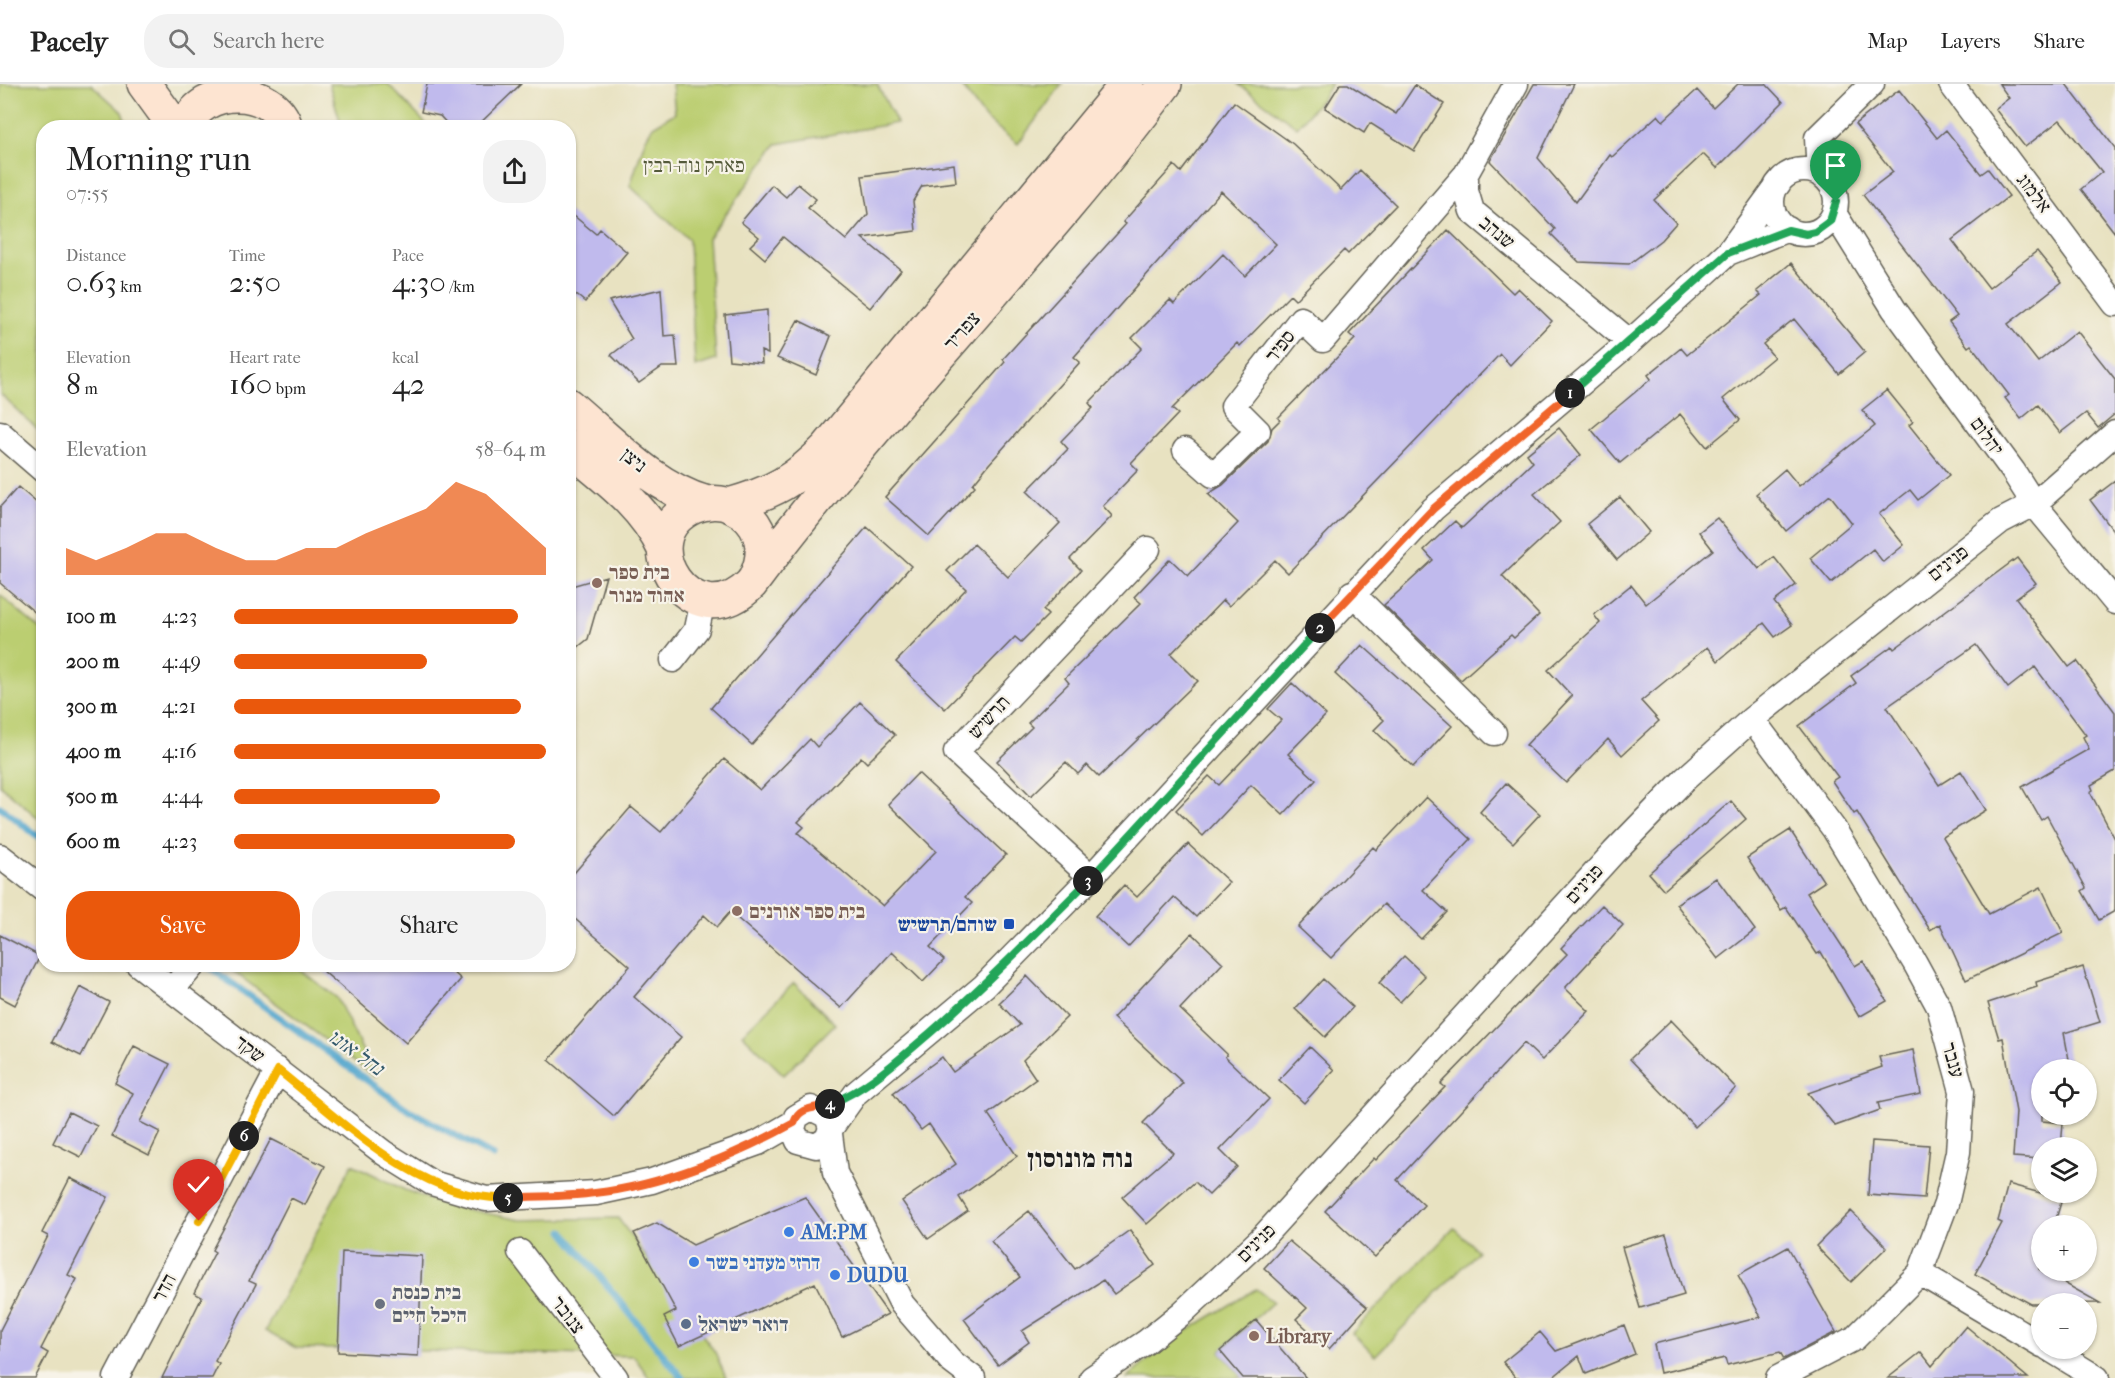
<!DOCTYPE html>
<meta charset="utf-8">
<style>
:root{--surface:#fff;--page:#f2f2f2;--text:#222;--muted:#767676;--line:#e0e0e0;--accent:#ea580c}
body{margin:0;font-family:"IM FELL French Canon","Frank Ruhl Libre",serif;background:var(--page);color:var(--text);height:100vh;display:flex;flex-direction:column;font-size:22px;white-space:nowrap}
*{box-sizing:border-box;margin:0}
p{font-size:20px;color:var(--muted)}
.icon{flex:none;width:33px;height:33px;fill:none;stroke:currentColor;stroke-width:2;stroke-linecap:round;stroke-linejoin:round}
.map{position:relative;flex:1;overflow:hidden}
.side{position:absolute;left:36px;top:36px;width:540px;height:852px;display:flex;flex-direction:column;background:var(--surface);border-radius:24px;box-shadow:0 2px 4px #0004}
.side>*{flex:none}
.buttons{position:absolute;left:2031px;top:975px;display:grid;gap:12px}
.buttons a{display:grid;place-items:center;width:66px;height:66px;border-radius:50%;background:var(--surface);box-shadow:0 2px 4px #0004;font-size:30px}
.pin{position:absolute;display:grid;place-items:center;width:51px;height:51px;color:#fff;margin:-62px -26px;border-radius:50% 50% 50% 0;rotate:-45deg;box-shadow:0 0 6px #0007}
.pin .icon{rotate:45deg}
.km{position:absolute;width:30px;height:30px;margin:-15px;border-radius:50%;background:#222;color:#fff;font-size:16px;line-height:30px;text-align:center}
.round{display:grid;place-items:center;flex:none;width:63px;height:63px;border-radius:24px;background:var(--page)}
.head{display:flex;align-items:center;justify-content:space-between;height:102px;padding:0 30px}
h1{font-size:33px;font-weight:600;line-height:45px}
.figures{display:grid;grid-template-columns:repeat(3,1fr);gap:9px;height:102px;padding:6px 30px}
.figures div{display:grid;align-content:center}
.figures b{font-size:30px;font-weight:600}
.figures small{font-size:16px;font-weight:400}
.figures p{font-size:16px}
.chart{height:168px;padding:12px 30px}
.chart p{display:flex;justify-content:space-between}
.chart svg{width:100%;height:108px;margin-top:6px;fill:var(--accent);opacity:.7}
.action{display:flex;gap:12px;margin-top:auto;padding:12px 30px}
.action a{flex:1;height:69px;border-radius:24px;background:var(--accent);color:#fff;font-size:24px;font-weight:600;line-height:69px;text-align:center}
.action a+a{background:var(--page);color:var(--text)}
ul{padding:0 30px;list-style:none;font-size:20px}
li{display:grid;grid-template-columns:96px 72px 1fr;align-items:center;height:45px}
li i{height:15px;border-radius:8px;background:var(--accent)}
header{display:flex;align-items:center;gap:36px;box-sizing:border-box;height:84px;padding:0 30px;background:var(--surface);border-bottom:2px solid var(--line)}
header strong{font-size:28px}
nav{display:flex;gap:33px;margin-inline-start:auto;font-size:21px}
.search{width:420px;height:54px;background:var(--page);display:flex;align-items:center;gap:15px;box-sizing:border-box;padding:0 21px;border-radius:24px;color:var(--muted);font-size:22px}
.map>svg:first-child{display:block}
</style>
<header>
<strong>Pacely</strong>
<div class="search"><svg class="icon" aria-label="search" viewBox="0 0 24 24"><circle cx="10" cy="10" r="6"/><path d="M15 15l6 6"/></svg>Search here</div>
<nav><a>Map</a><a>Layers</a><a>Share</a></nav>
</header>
<div class="map">
<svg width="2115" height="1294" viewBox="0 0 2115 1294">
<rect width="100%" height="100%" fill="#f7f3e8"/>
<filter id="ink" filterUnits="userSpaceOnUse"><feTurbulence type="fractalNoise" baseFrequency=".0167" numOctaves="2"/><feDisplacementMap in="SourceGraphic" scale="12" xChannelSelector="R" yChannelSelector="G"/><feConvolveMatrix kernelMatrix="1 2 1 2 8 2 1 2 1" color-interpolation-filters="sRGB"/></filter>
<filter id="wash" filterUnits="userSpaceOnUse"><feTurbulence type="fractalNoise" baseFrequency=".008" numOctaves="4" result="noise"/><feDisplacementMap in="SourceGraphic" scale="24" xChannelSelector="R" yChannelSelector="G"/><feGaussianBlur stdDeviation="1.35" result="paint"/><feColorMatrix in="noise" values="0 0 0 0 0 0 0 0 0 0 0 0 0 0 0 0 0 1.4 0 .05"/><feComposite in="paint" operator="in"/></filter>
<g filter="url(#wash)">
<rect width="100%" height="100%" fill="#e8e2c1"/>
<path fill="#bbce71" stroke="#6c7546" stroke-width="1.5" d="M0,0H91L122,28L127,43L44,44L43,351L0,310Z
M329,0H388L429,43H342Z
M672,0H877L897,39L777,60L708,154L716,276L695,283L689,156L630,102L645,56L653,42L675,29Z
M960,0H1062L1018,60L985,34Z
M1238,0H1331L1323,13L1297,43Z
M0,511L43,548V738L0,701Z
M225,881H294L337,914L376,994Z
M794,899L835,940L784,991L742,950Z
M352,1080L405,1106L445,1121L520,1136L618,1134L715,1268L726,1294H649L634,1272L296,1264L265,1247Z
M1454,1144L1478,1167L1375,1272L1352,1249Z
M1256,1205L1273,1218L1220,1267L1243,1294H1127L1175,1254Z"/>
<g fill="none" stroke-linecap="round" stroke-linejoin="round">
<path stroke="#51a6cd" stroke-width="7" d="M0,723L44,757
M205,880L407,1025L493,1072
M563,1147L682,1294"/>
</g>
<g id="blocks">
<path fill="#c0baed" d="M427,0H521L475,44H451L440,32L421,28Z
M1340,0H1348L1396,30L1415,1L1444,20L1414,67L1370,39L1364,49L1325,24Z
M1534,0H1574L1538,74L1576,118L1610,71L1612,73L1658,31L1663,37L1697,6L1713,24L1738,0H1766L1783,18L1717,84L1703,70L1654,116L1676,139L1661,156L1629,180L1579,178L1551,150L1555,145L1490,77Z
M1999,0H2066L2115,64V149L2081,105L2102,88L2060,36L2025,63L1995,25L2009,14Z
M1899,6L1937,54L1946,46L1981,90L1988,85L2009,112L1952,156L1989,204L2037,167L2062,198L2008,240L2038,278L2077,247L2115,295V330L2098,344L2086,329L2060,349L2038,321L2021,335L2005,314L2009,311L1971,261L1968,263L1949,238L1957,232L1863,111L1893,88L1855,40Z
M1234,18L1293,60L1341,106L1360,86L1396,121L1348,170L1344,166L1295,216L1290,211L1240,262L1237,259L1172,325L1178,330L1131,379L1138,386L1103,422L1112,432L1070,475L1081,486L1043,526L1048,531L1021,558L1015,553L945,625L896,578L966,505L947,487L974,460L1008,493L1060,439L1027,407L1068,365L1061,357L1093,324L1089,319L1142,264L1132,254L1170,216L1174,220L1223,170L1245,192L1276,160L1221,107L1074,273L1080,278L989,380L973,400L975,402L929,452L885,413L1005,278L1003,275L1126,140L1123,138L1174,81L1181,88Z
M954,80L956,98L922,102L913,117L916,147L862,154L901,186L870,224L783,153L765,175L750,162L759,153L741,138L772,101L786,113L798,100L816,115L808,124L846,156L868,130L862,92Z
M568,127L596,150L600,145L627,168L585,218L568,204Z
M1448,146L1513,209L1518,204L1552,237L1510,281L1500,270L1288,489L1275,476L1229,522L1223,516L1171,570L1198,597L1099,693L1087,681L1078,690L1066,678L1031,712L997,677L1032,643L1028,639L1069,599L1065,594L1141,519L1134,513L1170,475L1188,492L1238,439L1208,410L1223,401L1268,357L1272,344L1280,336L1278,334L1355,255L1349,250Z
M1791,179L1865,268L1839,290L1794,235L1763,260L1774,273L1723,315L1740,336L1707,363L1680,330L1620,379L1591,345L1651,295L1648,291L1681,264L1687,271L1761,211L1757,207Z
M661,205L664,252L675,251L678,283H662L639,299L611,271L632,255L609,217Z
M767,226L768,270L761,267L762,279L729,276L725,231Z
M798,236L831,252L816,291L777,274Z
M1887,306L1913,338L1909,341L1949,391L1918,416L1910,406L1879,430L1904,461L1883,478L1873,465L1831,499L1810,474L1852,439L1830,411L1786,447L1756,410L1785,385L1799,402L1875,342L1862,326Z
M1559,344L1581,371L1534,410L1560,438L1502,492L1539,531L1514,554L1511,551L1461,596L1384,521L1433,476L1424,466L1455,437L1462,444L1533,378L1527,370Z
M2115,397V449L2090,416Z
M18,403L44,425V536L0,499V423Z
M1620,413L1649,448L1617,476L1587,440Z
M1717,434L1759,485L1774,473L1796,501L1774,518L1792,541L1775,553L1764,539L1718,577L1707,563L1641,617L1659,637L1622,671L1608,655L1566,699L1526,661L1572,612L1548,586L1600,539L1594,531L1631,501L1646,520L1713,466L1699,448Z
M867,443L911,482L752,661L711,624Z
M2017,474L2036,499L2016,514L2069,583L2077,577L2115,628V687L2091,701L2093,706L2090,708L2115,755V827L2099,836L2082,807L2086,804L2047,732L2041,736L2022,703L2089,665L2083,653L2086,651L2035,583L2008,604L1976,561L1887,623L1939,701L1961,687L1986,726L1943,753L1989,830L2041,803L2063,849L1966,896L1940,840L1930,846L1857,728L1854,730L1832,697L1838,693L1799,642L1856,599L1851,592L1892,562L1894,565Z
M606,492L588,555L568,571V503Z
M1362,561L1452,642L1413,683L1374,646L1384,636L1335,590Z
M1292,599L1326,631L1288,670L1316,696L1283,731L1251,701L1203,752L1176,726L1209,692L1219,701L1281,636L1268,625Z
M860,618L895,651L867,679L861,673L798,738L804,743L798,749L883,822L936,767L888,720L918,689L1006,771L965,813L972,819L930,863L944,876L923,898L892,868L841,924L730,828L717,843L704,831L634,913L681,953L614,1032L549,976L630,882L568,829V796L631,723L661,748L724,675L760,706L810,655L817,663Z
M1506,699L1540,730L1513,759L1480,728Z
M1426,713L1471,755L1423,806L1447,828L1421,855L1384,820L1331,874L1298,843L1373,763L1376,766Z
M1731,717L1746,735L1664,806L1649,789Z
M1790,746L1824,798L1807,809L1855,882L1863,877L1887,917L1859,933L1821,868L1817,870L1786,823L1781,826L1747,774Z
M1188,760L1229,798L1196,833L1174,813L1128,863L1095,832L1124,801L1137,813Z
M1716,794L1755,846L1718,875L1676,820Z
M1602,821L1623,841L1565,904L1589,927L1542,976L1524,959L1397,1096L1424,1121L1375,1173L1325,1127L1374,1074L1376,1076L1445,1003L1441,1000L1567,870L1561,864Z
M1192,849L1223,879L1180,925L1227,970L1225,973L1269,1015L1220,1066L1237,1083L1209,1111L1195,1098L1147,1140L1122,1113L1173,1069L1143,1039L1183,999L1113,934Z
M0,851L40,872L15,921L0,913Z
M1404,872L1425,892L1400,918L1379,899Z
M315,880H444L461,895L406,959Z
M2083,883L2100,938L2064,949L2071,986H2042V1037L2063,1039L2061,1064H2042V1075L2013,1073L2016,1028L2003,954L1999,955L1988,919L2037,903L2036,898Z
M1027,892L1067,933L1023,976L1036,995L988,1030L1017,1072L959,1113L968,1127L928,1155L902,1117L956,1080L929,1040L921,1046L893,1009L942,973L953,988L1020,941L999,919Z
M1323,895L1353,923L1325,953L1295,925Z
M80,903L109,918L81,972L52,958Z
M1671,936L1736,1004L1695,1043L1630,975Z
M134,962L170,980L140,1038L160,1048L149,1071L112,1052L133,1009L115,999Z
M1310,963L1334,986L1304,1019L1279,996Z
M1913,966L1921,1010L1878,1019L1880,1026L1835,1042L1808,1009L1882,983L1879,973Z
M69,1028L97,1042L81,1073L53,1059Z
M271,1055L325,1082L305,1121L291,1114L249,1197L256,1200L215,1277L219,1280L212,1294H162L202,1213L194,1209L215,1168L212,1166Z
M1872,1057L1929,1061L1924,1115L1868,1111Z
M70,1094L108,1113L68,1191L77,1195L41,1265L48,1269L35,1294H0V1246L48,1152L42,1149Z
M2008,1100L2062,1115L2054,1142H2042L2039,1185L2100,1219L2031,1220L1975,1190L2002,1139L1998,1137Z
M805,1113L888,1230L842,1253L815,1199L679,1262L664,1233L676,1227L634,1149L657,1139L693,1161Z
M1029,1127L1075,1185L1130,1146L1155,1181L1114,1210L1103,1196L1022,1247L1029,1258L998,1281L964,1235L1020,1193L991,1157Z
M1851,1127L1887,1163L1851,1198L1816,1162Z
M1666,1150L1684,1211L1640,1224L1622,1163Z
M1289,1157L1367,1223L1329,1265L1296,1235L1307,1224L1264,1184Z
M1788,1163L1836,1248L1784,1275L1780,1268L1727,1281L1725,1274L1660,1289L1654,1260L1761,1233L1738,1191Z
M342,1168L422,1172L418,1272L338,1268Z
M1256,1236L1306,1294H1243L1220,1267Z
M1624,1241L1635,1270L1586,1290L1579,1272L1552,1294H1516L1503,1278L1540,1248L1556,1267Z
M1966,1242L2028,1294H1888L1921,1268L1932,1282Z"/>
</g>
</g>
<g filter="url(#ink)">
<use href="#blocks" fill-opacity="0" stroke="#636156" stroke-width="1.5"/>
<g fill="none" stroke-linecap="round" stroke-linejoin="round">
<defs>
<path id="street" d="M1516,0L1466,90V107L1472,127L1630,258
M1951,0L2115,220
M1772 118a32 32 0 1 1 64 0a32 32 0 1 1-64 0Z
M1819,90L1817,54L1872,0
M1834,129L1894,225L2013,387L2034,420L2115,518
M1728,169L1788,145
M0,349L44,387
M1185,366L1213,391L1258,347L1233,322L1301,235L1323,256L1466,90
M1352,509L1494,649
M673,576L697,545L703,516
M1752,635L1834,745L1915,879L1939,923L1962,1007L1958,1068L1946,1120L1920,1189L1855,1254L1778,1294
M0,772L44,806
M1091,793L956,668L1148,465
M138,880L384,1069L432,1099L486,1115L596,1109L652,1097L758,1059L793,1039
M172,906L194,880
M831,1044L827,1032L811,1024L796,1033L793,1045L798,1057L816,1062L827,1055L831,1044L856,1009L984,902L1091,793L1433,425L1630,258L1728,169L1779,99
M830,1050L835,1089L902,1220L952,1278L973,1294
M520,1168L616,1294
M1920,1189L2042,1261
M2048,1264L2097,1294
M116,1294L278,986
M1092,1294L1146,1258L1182,1229L1262,1154L1614,768L1685,695L1752,635L2001,437L2034,420L2115,349"/>
<path id="secondary" d="M144,0L176,44
M186,44C199,0 275,0 286,44
M568,321C610,356 653,404 707,419
M568,363C604,393 644,421 664,465
M729,421C772,409 796,396 827,364L1127,0
M756,492C769,465 761,436 733,423C721,416 705,418 693,423C624,455 693,559 751,500C880,326 1035,173 1165,0"/>
</defs>
<use href="#street" stroke="#636156" stroke-width="27"/>
<use href="#secondary" stroke="#636156" stroke-width="36"/>
<use href="#street" stroke="#fff" stroke-width="24"/>
<use href="#secondary" stroke="#fde4d1" stroke-width="33"/>
</g>
</g>
<g fill="none" stroke-linecap="round" stroke-linejoin="round" filter="url(#ink)">
<defs>
<path id="split-1" d="M1570,309L1728,169L1788,146L1806,150L1815,148L1830,137L1836,118"/>
<path id="split-2" d="M1320,544L1433,425L1570,309"/>
<path id="split-3" d="M1088,797L1320,544"/>
<path id="split-4" d="M830,1020C869,1004 898,976 930,949C985,901 1036,849 1088,797"/>
<path id="split-5" d="M508,1114C537,1112 567,1113 595,1109C661,1102 736,1071 794,1039C799,1022 816,1025 830,1020"/>
<path id="split-6" d="M244,1052L278,986C342,1037 422,1118 508,1114"/>
<path id="split-7" d="M199,1137L244,1052"/>
</defs>
<use href="#split-1" stroke="#fff" stroke-width="12"/>
<use href="#split-2" stroke="#fff" stroke-width="12"/>
<use href="#split-3" stroke="#fff" stroke-width="12"/>
<use href="#split-4" stroke="#fff" stroke-width="12"/>
<use href="#split-5" stroke="#fff" stroke-width="12"/>
<use href="#split-6" stroke="#fff" stroke-width="12"/>
<use href="#split-7" stroke="#fff" stroke-width="12"/>
<use href="#split-1" stroke="#22a559" stroke-width="8"/>
<use href="#split-2" stroke="#f0652b" stroke-width="8"/>
<use href="#split-3" stroke="#22a559" stroke-width="8"/>
<use href="#split-4" stroke="#22a559" stroke-width="8"/>
<use href="#split-5" stroke="#f0652b" stroke-width="8"/>
<use href="#split-6" stroke="#f5b400" stroke-width="8"/>
<use href="#split-7" stroke="#f5b400" stroke-width="8"/>
</g>
<g fill="#8d6e63" stroke="#f7f3e8" stroke-width="2">
<circle cx="597" cy="499" r="6"/>
<circle cx="737" cy="827" r="6"/>
<circle cx="1254" cy="1252" r="6"/>
</g>
<rect fill="#1a4fb4" stroke="#f7f3e8" stroke-width="2" x="1003" y="834" width="12" height="12" rx="3"/>
<g fill="#3f7fe0" stroke="#f7f3e8" stroke-width="2">
<circle cx="789" cy="1148" r="6"/>
<circle cx="694" cy="1178" r="6"/>
<circle cx="835" cy="1191" r="6"/>
</g>
<circle fill="#6b7280" stroke="#f7f3e8" stroke-width="2" cx="380" cy="1220" r="6"/>
<circle fill="#5c6f8a" stroke="#f7f3e8" stroke-width="2" cx="686" cy="1240" r="6"/>
<g text-anchor="middle" dominant-baseline="central" stroke-width="4.5" stroke-linejoin="round" paint-order="stroke">
<g font-size="20" fill="#545a3a" stroke="#f7f3e8">
<text x="694" y="81">פארק נוה-רבין</text>
</g>
<g font-size="20" fill="#1c1c1c" stroke="#f7f3e8">
<text transform="translate(2034 109) rotate(53)">אלמוג</text>
<text transform="translate(1497 148) rotate(40)">שנהב</text>
<text transform="translate(962 247) rotate(-49)">צפריר</text>
<text transform="translate(1280 262) rotate(-52)">ספיר</text>
<text transform="translate(1987 352) rotate(54)">יהלום</text>
<text transform="translate(634 376) rotate(39)">ניצן</text>
<text transform="translate(1948 479) rotate(-38)">פנינים</text>
<text transform="translate(989 633) rotate(-47)">תרשיש</text>
<text transform="translate(1584 800) rotate(-48)">פנינים</text>
<text transform="translate(250 965) rotate(37)">שקד</text>
<text transform="translate(1953 976) rotate(74)">ענבר</text>
<text transform="translate(1256 1159) rotate(-45)">פנינים</text>
<text transform="translate(164 1204) rotate(-62)">הדר</text>
<text transform="translate(568 1231) rotate(53)">צנובר</text>
</g>
<g font-size="20" font-weight="bold" fill="#785e54" stroke="#f7f3e8" text-anchor="start">
<text x="609" y="488">בית ספר<tspan x="609" dy="23">אהוד מנור</tspan></text>
<text x="749" y="827">בית ספר אורנים</text>
<text x="1266" y="1252">Library</text>
</g>
<g font-size="20" font-weight="bold" fill="#164399" stroke="#f7f3e8" text-anchor="end">
<text x="997" y="840">שוהם/תרשיש</text>
</g>
<g font-size="20" font-weight="bold" fill="#366cbe" stroke="#f7f3e8" text-anchor="start">
<text x="801" y="1148">AM:PM</text>
<text x="706" y="1178">דרזי מעדני בשר</text>
<text x="847" y="1191">DUDU</text>
</g>
<g font-size="20" font-weight="bold" fill="#5b616d" stroke="#f7f3e8" text-anchor="start">
<text x="392" y="1208">בית כנסת<tspan x="392" dy="23">היכל חיים</tspan></text>
</g>
<g font-size="20" font-weight="bold" fill="#4e5e75" stroke="#f7f3e8" text-anchor="start">
<text x="698" y="1240">דואר ישראל</text>
</g>
<g font-size="21" font-style="italic" fill="#345a6c" stroke="#f7f3e8">
<text transform="translate(356 968) rotate(36)">נחל אונו</text>
</g>
<g font-size="26" font-weight="bold" fill="#1c1c1c" stroke="#f7f3e8">
<text x="1080" y="1074">נוה מונוסון</text>
</g>
</g>
</svg>
<div class="buttons">
<a><svg class="icon" aria-label="locate" viewBox="0 0 24 24"><circle cx="12" cy="12" r="6"/><path d="M12 2v4M12 18v4M2 12h4M18 12h4"/></svg></a>
<a><svg class="icon" aria-label="layers" viewBox="0 0 24 24"><path d="M12 4l9 5-9 5-9-5zM3 14l9 5 9-5"/></svg></a>
<a>+</a>
<a>−</a>
</div>
<div class="pin" style="left:1836px;top:118px;background:#1e9e55"><svg class="icon" aria-label="arrive" viewBox="0 0 24 24"><path d="M6 21V4h12l-3 4 3 4H6"/></svg></div>
<div class="pin" style="left:199px;top:1137px;background:#d93025"><svg class="icon" aria-label="check" viewBox="0 0 24 24"><path d="M5 12l5 5 9-10"/></svg></div>
<b class="km" style="left:1570px;top:309px">1</b>
<b class="km" style="left:1320px;top:544px">2</b>
<b class="km" style="left:1088px;top:797px">3</b>
<b class="km" style="left:830px;top:1020px">4</b>
<b class="km" style="left:508px;top:1114px">5</b>
<b class="km" style="left:244px;top:1052px">6</b>
<section class="side">
<div class="head"><div><h1>Morning run</h1><p>07:55</p></div><a class="round"><svg class="icon" aria-label="share" viewBox="0 0 24 24"><path d="M12 15V3M7 8l5-5 5 5M5 13v7h14v-7"/></svg></a></div>
<div class="figures">
<div><p>Distance</p><b>0.63<small> km</small></b></div>
<div><p>Time</p><b>2:50</b></div>
<div><p>Pace</p><b>4:30<small> /km</small></b></div>
</div>
<div class="figures">
<div><p>Elevation</p><b>8<small> m</small></b></div>
<div><p>Heart rate</p><b>160<small> bpm</small></b></div>
<div><p>kcal</p><b>42</b></div>
</div>
<div class="chart"><p><span>Elevation</span>58–64 m</p>
<svg viewBox="0 0 160 44" preserveAspectRatio="none"><path d="M0 44V33L10 38L20 33L30 27L40 27L50 33L60 38L70 38L80 33L90 33L100 27L110 22L120 17L130 6L140 11L150 22L160 33V44z"/></svg>
</div>
<ul>
<li><b>100 m</b>4:23<i style="width:91%"></i></li>
<li><b>200 m</b>4:49<i style="width:62%"></i></li>
<li><b>300 m</b>4:21<i style="width:92%"></i></li>
<li><b>400 m</b>4:16<i style="width:100%"></i></li>
<li><b>500 m</b>4:44<i style="width:66%"></i></li>
<li><b>600 m</b>4:23<i style="width:90%"></i></li>
</ul>
<div class="action"><a>Save</a><a>Share</a></div>
</section>
</div>
